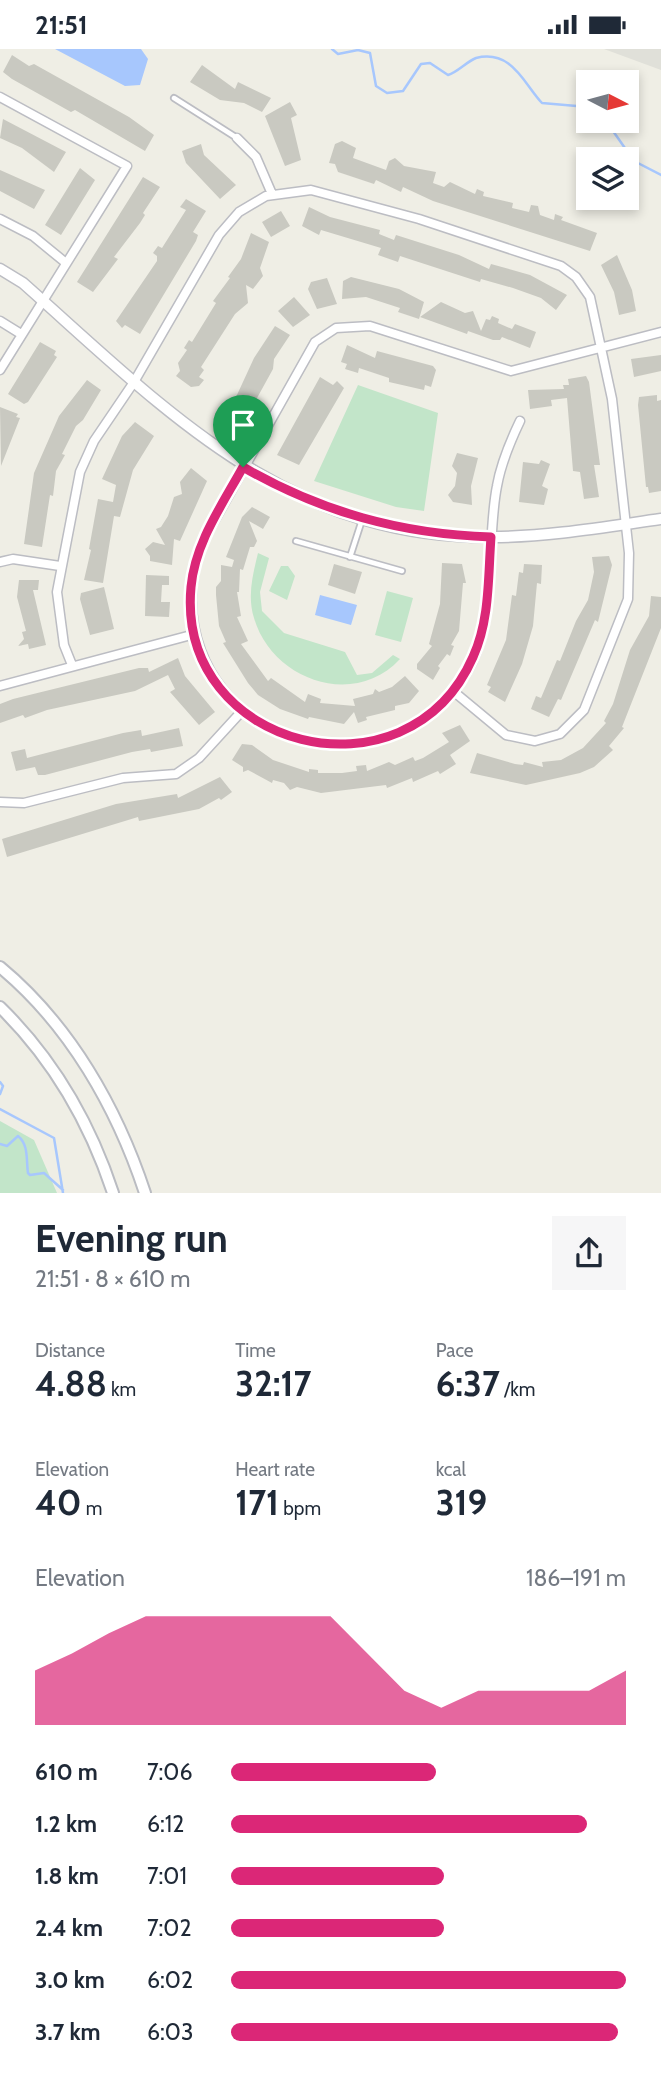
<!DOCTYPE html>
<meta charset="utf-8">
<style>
:root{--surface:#fff;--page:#f6f6f7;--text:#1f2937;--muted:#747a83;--accent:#db2777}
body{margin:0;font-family:Cabin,sans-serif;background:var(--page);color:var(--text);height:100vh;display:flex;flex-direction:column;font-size:26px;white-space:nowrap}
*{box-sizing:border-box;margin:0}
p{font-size:23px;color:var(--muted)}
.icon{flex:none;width:38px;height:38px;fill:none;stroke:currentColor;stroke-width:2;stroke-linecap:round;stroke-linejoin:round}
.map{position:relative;height:1144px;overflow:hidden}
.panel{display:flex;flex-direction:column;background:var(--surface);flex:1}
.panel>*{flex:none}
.needle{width:46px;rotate:96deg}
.controls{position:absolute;left:576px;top:21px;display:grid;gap:14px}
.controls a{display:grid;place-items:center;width:63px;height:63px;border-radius:0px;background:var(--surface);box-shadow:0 4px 10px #0003;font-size:35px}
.pin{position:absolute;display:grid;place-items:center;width:60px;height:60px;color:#fff;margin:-72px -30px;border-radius:50% 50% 50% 0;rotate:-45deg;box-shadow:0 0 7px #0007}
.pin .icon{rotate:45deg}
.round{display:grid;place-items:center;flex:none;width:74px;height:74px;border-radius:0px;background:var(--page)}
.headline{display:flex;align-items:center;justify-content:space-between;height:119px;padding:0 35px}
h1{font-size:38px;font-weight:700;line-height:52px}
.stats{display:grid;grid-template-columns:repeat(3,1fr);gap:10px;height:119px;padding:7px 35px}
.stats div{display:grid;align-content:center}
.stats b{font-size:35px;font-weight:700}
.stats small{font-size:19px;font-weight:400}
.stats p{font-size:19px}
.chart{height:196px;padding:14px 35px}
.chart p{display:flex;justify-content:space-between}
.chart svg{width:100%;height:126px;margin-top:7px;fill:var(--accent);opacity:.7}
ul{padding:0 35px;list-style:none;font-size:23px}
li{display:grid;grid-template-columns:112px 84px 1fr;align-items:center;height:52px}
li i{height:18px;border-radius:9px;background:var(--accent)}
.status{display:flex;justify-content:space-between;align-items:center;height:49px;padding:0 35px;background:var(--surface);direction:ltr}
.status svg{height:19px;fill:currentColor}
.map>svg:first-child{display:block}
</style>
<div class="status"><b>21:51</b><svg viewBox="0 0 49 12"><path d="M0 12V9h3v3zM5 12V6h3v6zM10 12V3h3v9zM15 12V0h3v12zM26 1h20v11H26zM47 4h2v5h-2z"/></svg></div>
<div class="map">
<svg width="661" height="1144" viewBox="0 0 661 1144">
<rect width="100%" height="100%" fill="#efeee5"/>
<path fill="#e0e0d9" d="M604,0H661V21Z"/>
<path fill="#c2e5c9" d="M358,336L438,364L424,462L396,458L314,432Z
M258,504L269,509L260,543L262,562L284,584L345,603L357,626L372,624L393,606L400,610C354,660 272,631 254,569C247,547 253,525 258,504Z
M281,517H288L295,527L287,551L269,542Z
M387,542L413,549L401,593L375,586Z
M0,1072L34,1091L57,1144H0Z"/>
<path fill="#a7c7fd" d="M55,0H141L148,10L140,36L125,37Z
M320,546L357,556L351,576L315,566Z"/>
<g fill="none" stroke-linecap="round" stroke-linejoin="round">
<path stroke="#a7c7fd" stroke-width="2.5" d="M332,0L338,5L358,1L370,4L376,37L387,44L403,42L421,15L430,14L448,26C458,23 466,13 476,9C512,0 524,35 542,54L588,58
M606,72L634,112L661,126
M0,1033L3,1037L0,1045
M0,1060L54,1089L63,1144
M0,1095L7,1097L18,1087C29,1096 26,1111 28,1124L30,1126L44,1124L63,1141"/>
</g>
<path fill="#c9c9c1" d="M12,6L29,17L34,15L129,68L154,86L145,102L75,61L71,63L12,30L3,23Z
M202,16L235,40L238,33L271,49L262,63L244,54L220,51L190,33Z
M290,53L297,66L291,69L301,111L285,117L265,67Z
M3,70L66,103L54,123L22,99L0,89Z
M342,92L356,99L353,109L386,121L389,112L395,109L404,117L436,123L433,134L444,138L450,133L475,145L477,140L484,143L483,147L513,154L512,159L529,163L531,156L538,157L540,166L554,171L555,165L563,168L561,171L597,184L590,202L433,152L403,138L401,143L376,131L374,135L338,123L335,115L329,114L335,95Z
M201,95L204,106L236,136L220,150L186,114L182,102Z
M80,119L95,131L61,186L45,176Z
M0,121L45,141L34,160L0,142Z
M143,128L160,138L143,164L145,166L140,174L114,208L118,210L93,243L77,233Z
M186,150L206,162L193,183L198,186L196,192L140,285L125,276L122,279L116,272L157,212V207L153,204L158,197L162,199L186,161L180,158Z
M309,158L330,168L380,181L379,185L394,191L396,186L459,206L489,220L491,215L530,226L567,246L556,261L541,249L513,239L481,230L480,233L400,207L398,213L378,206L381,199L321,181L319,186L302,177Z
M281,162L290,177L271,188L262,173Z
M251,184L269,193L260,219L263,227L253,240L246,236L248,254L235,265L201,318L204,321L199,328L204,331L199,337L191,338L176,327L180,322L178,314L187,301L184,299L189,291L192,293L216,254L213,252L230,229L228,228L241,210Z
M617,206L632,241L636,262L619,266L614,243L601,216Z
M351,228L399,240L424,253L419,270L398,263L400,259L366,248L342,250L343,232Z
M327,229L337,255L317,260L308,240L311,233Z
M294,248L310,266L293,278L278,262Z
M441,253L465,264L473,262L481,282L486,270L490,271L492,267L499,270L498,274L512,280L515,275L536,283L530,299L502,288L500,291H493L468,282L467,285L420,268Z
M275,277L290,286L274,310L273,320L240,380L225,372L254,309Z
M40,293L56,302L54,306L57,308L28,353L24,355L8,345Z
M347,296L375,309L377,302L433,317L436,321L431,338L425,336L424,341L389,333V329L359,319L358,324L345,320L347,315L341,313Z
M661,306V322L634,328L631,310Z
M586,327L589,333L600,416H594L599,448L584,450L580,423L573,422L567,349L551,351L552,357L530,360L528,341L564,340L563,336H569L568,330Z
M320,328L333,336L337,332L344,339L299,416L277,406Z
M87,331L101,341L83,371L76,377L62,405L65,406L56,422L53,447L50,446L42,498L24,495L34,424L59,367Z
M657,346V352L661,351V442L649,444L648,438H646L638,356L639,348Z
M0,358L18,365L16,368L20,369L1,417Z
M135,373L154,387L133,421L120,468L114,467L103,534L84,531L91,501L89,500L98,450L113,453L116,436L102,430L122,387Z
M457,404L478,409L471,437L472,456L453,453L448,446L455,437L457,424L452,417Z
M541,411L550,415L542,437L548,440L544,456L519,453L523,413L539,415Z
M191,419L207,432L180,492L174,490L172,516L150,512V507L145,500L153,493L165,496L156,480L161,478L168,467L174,448L182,445L180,433Z
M252,458L270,468L263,480L249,472L257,492L254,498H250L243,521L240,520L239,543H237L241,567L237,568L248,592L241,595L268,632L271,629L305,653L308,645L321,650L320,654L355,657L353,650L373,645L375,640L379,643L392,638L405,627L419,642L409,654L395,657V661L366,668L367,671L358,674L354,663L344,675L309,668L308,670L280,660L258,646L248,634L223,594L226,593L219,577L216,546V538L221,532V516L232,518L234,511L226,508L242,468Z
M609,507L612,516L598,573L595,571L561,651L558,650L549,668L531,660L536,647L541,649L557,611L560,612L576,572L588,551L594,523L592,508Z
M442,514L462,515L466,534H463L459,582L451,596L454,597L450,607L447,605L438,617L440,619L433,631L417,620V615L432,597L429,595L440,555Z
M334,515L362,523L355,545L328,536Z
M524,515L542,516L541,535L537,534L533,577L522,615L505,653L488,643L491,638L487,636L506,591L512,546L516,547L519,523L523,524Z
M146,526L169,527V536H162L161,553H170L169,568L145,567Z
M19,531H39L38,541H33L46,596L29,600L28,595L18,597L24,590L22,583L26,582L17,548Z
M104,538L114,580L90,586L80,550L81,544Z
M651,547L661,548V579L622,678L624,679L609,697L613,701L594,718L580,724L526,736L470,724L477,704L515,715L523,716L524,713L543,718L542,713L561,711L583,699L606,674L604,672L613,655L630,601L649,567Z
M178,609L185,627L215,663L199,676L170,643L175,640L168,626L135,642L47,661L25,669L23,666L0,674V655L13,650L139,619H148L149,623Z
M460,676L470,692L450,706L456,715L440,725L438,722L413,733L412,729L387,739L386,736L321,744L297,738L290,741L284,734L273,731L272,734L248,721L243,723V718L232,711L242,695L252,696L273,711L309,723V720L318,721V724H342L357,722L356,717L366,716L367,722L389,713L395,716L413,708L415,712L423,709L449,693L442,684Z
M179,679L183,697L151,703L150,700L132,703L45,726H38L35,718L16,722L11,703L25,700L27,709L123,684L141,681L142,687Z
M220,728L232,743L221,751L219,749L199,760L139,772L138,768L7,808L2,790L116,755L177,745L178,749Z"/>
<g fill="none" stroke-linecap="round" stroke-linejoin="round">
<defs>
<path id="service" d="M174,49L237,89
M296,492L402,522
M350,508L362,471"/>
<path id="minor" d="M0,48L127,117L0,321
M237,89L256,108L272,145
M0,170L33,187L66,214
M0,272L21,285
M520,372C510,393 501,414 497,437C484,502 502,587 454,641C340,770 143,653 203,492L315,293L336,279L370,277L511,322L661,283
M0,513L13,510L60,517
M72,616L64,596L57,543L80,423L94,392L134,333L219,186L239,163L266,147L311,141L419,170L561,217L576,228L590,248L612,350L629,504L628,550L584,661L560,685L535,692L506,686L453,642
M0,637L195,585
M0,753L24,754L123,729L176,725L199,709L242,662"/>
<path id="tertiary" d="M0,220L23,234C165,360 286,490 492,488C548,488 605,478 661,470"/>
<path id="secondary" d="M0,918C70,976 117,1059 145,1144
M0,958C53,1010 90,1074 113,1144"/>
</defs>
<use href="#service" stroke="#bcbdc3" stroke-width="8"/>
<use href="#minor" stroke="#bcbdc3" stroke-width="11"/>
<use href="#tertiary" stroke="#bcbdc3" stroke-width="13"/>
<use href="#secondary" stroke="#babcc2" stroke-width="14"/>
<use href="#service" stroke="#fff" stroke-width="4.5"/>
<use href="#minor" stroke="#fff" stroke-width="8"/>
<use href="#tertiary" stroke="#fff" stroke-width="10"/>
<use href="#secondary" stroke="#fff" stroke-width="10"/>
</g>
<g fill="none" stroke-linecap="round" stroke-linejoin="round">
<defs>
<path id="route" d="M243,418C321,463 401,485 491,488C488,528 490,571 473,608C407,758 176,701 191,538C195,494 222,456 243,418Z"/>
</defs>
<use href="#route" stroke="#fff" stroke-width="14"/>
<use href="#route" stroke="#db2777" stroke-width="9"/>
</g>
</svg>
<div class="controls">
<a><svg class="needle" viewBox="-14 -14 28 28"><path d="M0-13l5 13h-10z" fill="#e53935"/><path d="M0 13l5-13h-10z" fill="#747a83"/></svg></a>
<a><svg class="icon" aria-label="layers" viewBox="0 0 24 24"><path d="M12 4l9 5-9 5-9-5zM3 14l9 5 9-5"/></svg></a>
</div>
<div class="pin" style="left:243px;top:418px;background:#1e9e55"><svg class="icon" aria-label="arrive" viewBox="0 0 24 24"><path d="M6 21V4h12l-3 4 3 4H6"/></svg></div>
</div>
<section class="panel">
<div class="headline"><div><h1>Evening run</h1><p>21:51 · 8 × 610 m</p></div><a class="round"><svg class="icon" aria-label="share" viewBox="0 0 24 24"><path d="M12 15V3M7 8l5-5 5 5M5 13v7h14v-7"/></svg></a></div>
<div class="stats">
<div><p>Distance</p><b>4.88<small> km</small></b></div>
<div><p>Time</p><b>32:17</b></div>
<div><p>Pace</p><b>6:37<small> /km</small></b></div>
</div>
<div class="stats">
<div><p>Elevation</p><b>40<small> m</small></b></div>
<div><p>Heart rate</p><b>171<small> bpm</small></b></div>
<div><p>kcal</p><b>319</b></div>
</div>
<div class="chart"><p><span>Elevation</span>186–191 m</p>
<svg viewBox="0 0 160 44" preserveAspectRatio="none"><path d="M0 44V25L10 19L20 12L30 6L40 6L50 6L60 6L70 6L80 6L90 19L100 32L110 38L120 32L130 32L140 32L150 32L160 25V44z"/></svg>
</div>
<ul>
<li><b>610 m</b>7:06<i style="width:52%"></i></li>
<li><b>1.2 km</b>6:12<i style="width:90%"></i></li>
<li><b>1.8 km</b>7:01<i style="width:54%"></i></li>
<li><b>2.4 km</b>7:02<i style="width:54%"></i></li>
<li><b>3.0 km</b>6:02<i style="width:100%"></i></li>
<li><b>3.7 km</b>6:03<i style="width:98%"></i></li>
</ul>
</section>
